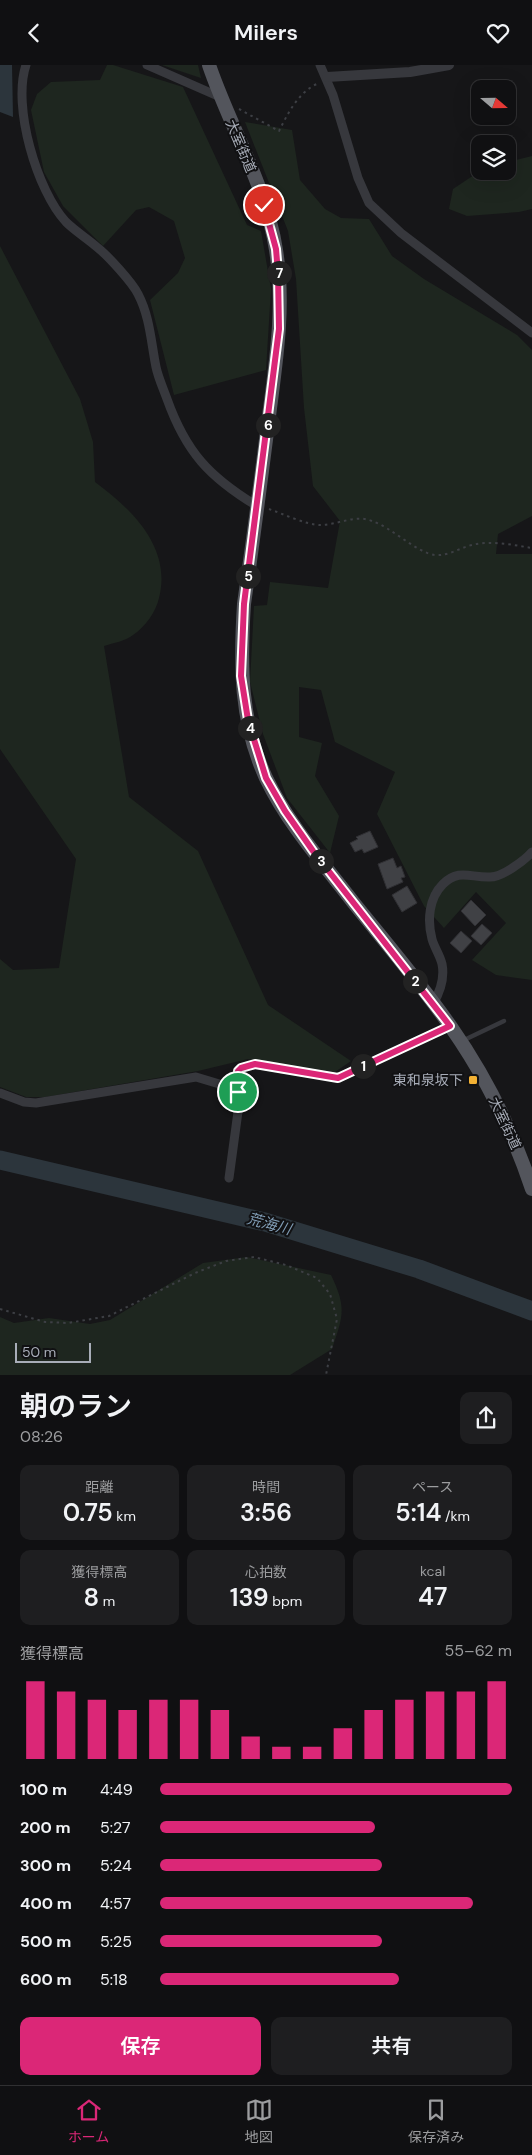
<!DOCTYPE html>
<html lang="ja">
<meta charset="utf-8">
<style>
:root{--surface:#101012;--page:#1e1e20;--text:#f1f3f6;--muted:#9c9d9f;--line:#303032;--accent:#db2777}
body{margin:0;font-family:"DM Sans","Noto Sans JP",sans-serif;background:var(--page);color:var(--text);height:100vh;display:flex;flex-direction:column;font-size:19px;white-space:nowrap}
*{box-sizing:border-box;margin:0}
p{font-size:16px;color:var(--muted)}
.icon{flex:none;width:28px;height:28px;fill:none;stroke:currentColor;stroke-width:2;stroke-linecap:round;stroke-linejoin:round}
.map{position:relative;height:1310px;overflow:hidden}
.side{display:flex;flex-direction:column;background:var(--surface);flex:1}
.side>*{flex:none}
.needle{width:32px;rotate:110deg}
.fabs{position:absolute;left:471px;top:15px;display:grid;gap:10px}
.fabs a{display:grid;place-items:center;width:45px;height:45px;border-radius:10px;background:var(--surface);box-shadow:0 5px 20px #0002,0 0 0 1px var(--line);font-size:25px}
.scale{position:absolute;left:15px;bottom:12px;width:76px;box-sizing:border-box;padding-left:5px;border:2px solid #a8adb8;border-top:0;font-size:14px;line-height:18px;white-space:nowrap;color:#a8adb8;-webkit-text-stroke:4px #111113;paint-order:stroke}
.pin{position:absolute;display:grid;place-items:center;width:42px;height:42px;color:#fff;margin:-21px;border:2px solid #fff;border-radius:50%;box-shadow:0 1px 5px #0007}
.km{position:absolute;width:25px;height:25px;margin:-12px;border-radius:50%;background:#222;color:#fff;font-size:14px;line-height:25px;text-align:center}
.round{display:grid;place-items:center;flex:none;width:52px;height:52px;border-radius:10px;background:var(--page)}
.summary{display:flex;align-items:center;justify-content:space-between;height:85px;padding:0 20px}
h1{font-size:28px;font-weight:600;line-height:38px}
.metrics{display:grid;grid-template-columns:repeat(3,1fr);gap:8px;height:85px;padding:5px 20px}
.metrics div{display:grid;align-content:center;border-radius:10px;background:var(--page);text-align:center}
.metrics b{font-size:25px;font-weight:600}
.metrics small{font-size:14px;font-weight:400}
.metrics p{font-size:14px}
.chart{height:140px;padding:10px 20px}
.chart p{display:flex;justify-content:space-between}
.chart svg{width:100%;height:90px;margin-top:5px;stroke:var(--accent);stroke-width:6}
.action{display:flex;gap:10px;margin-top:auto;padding:10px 20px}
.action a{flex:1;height:58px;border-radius:10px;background:var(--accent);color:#fff;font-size:20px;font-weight:600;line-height:58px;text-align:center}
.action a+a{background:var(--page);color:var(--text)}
ul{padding:0 20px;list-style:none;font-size:16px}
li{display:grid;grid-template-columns:80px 60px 1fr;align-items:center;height:38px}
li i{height:12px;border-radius:6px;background:var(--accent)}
header{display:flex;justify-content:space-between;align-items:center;height:65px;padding:0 20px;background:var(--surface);font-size:22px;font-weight:600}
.dock{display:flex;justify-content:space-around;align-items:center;height:70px;border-top:1px solid var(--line);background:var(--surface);font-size:14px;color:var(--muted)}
.dock a{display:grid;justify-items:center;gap:2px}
.dock .active{color:var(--accent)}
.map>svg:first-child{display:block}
</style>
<header><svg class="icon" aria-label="back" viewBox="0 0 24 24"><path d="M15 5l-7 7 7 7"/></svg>Milers<svg class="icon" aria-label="heart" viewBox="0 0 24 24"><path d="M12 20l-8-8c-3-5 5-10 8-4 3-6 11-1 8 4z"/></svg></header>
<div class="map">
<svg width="532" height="1310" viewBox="0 0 532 1310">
<rect width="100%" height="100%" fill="#161618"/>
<path fill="#1e261f" d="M107,0H113L183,22L247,160L261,166L271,224L266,305L174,330L150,235L178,208L185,193L174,156L149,142L136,145L103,181L63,141L44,107L31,45L37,29L51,17L100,15Z
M162,0H198L201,13Z
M245,57L292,65L300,115L325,144L341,153L369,154L392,191L424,214L517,270L532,285V451L498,469L496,489H532V915L496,910L472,895L506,858L476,827L444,863L424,841L377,749L395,707L335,677L321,625L299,622V672L322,678L315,711L339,751L330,788L287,733L263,669L250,617L254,541L267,540L270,517L328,523L340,456L313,421L304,343L296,214L288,166Z
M532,91V144L519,147L467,151L449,144L453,124L480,106H508V97Z
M0,181L80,334L93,377L95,417C132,444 172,483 159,533C156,547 145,562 133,570C126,576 113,578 104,581L129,732L198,786L268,940L351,996L335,1007L248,994L198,1006L45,1032H26L0,1022V894L13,905L59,903L76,794L0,684Z
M247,1192L331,1210C347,1243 343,1251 332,1284L290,1310H0V1252L14,1258L49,1253L90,1259L110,1255L203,1198Z"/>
<path fill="#2c353c" d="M0,0H12L13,52L0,47Z"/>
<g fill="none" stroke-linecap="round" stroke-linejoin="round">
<path stroke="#2c353c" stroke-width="19" d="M0,1095L265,1157L419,1204L532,1246"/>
</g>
<path fill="#404145" stroke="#303034" d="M370,766L378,782L364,788L362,784L355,787L350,778L358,774L356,772Z
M393,793L397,803L401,801L405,812L401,813L403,817L387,824L378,799Z
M407,821L417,838L402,847L392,830Z
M471,835L486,850L475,861L461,846Z
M482,859L492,868L481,880L471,871Z
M461,866L472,876L461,888L450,878Z"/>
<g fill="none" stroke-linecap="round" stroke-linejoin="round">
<path stroke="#3d3f44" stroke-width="2" stroke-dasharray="2.5 4" stroke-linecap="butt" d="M239,44L279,66C288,48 299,26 319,18
M269,444C283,449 307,460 320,460C338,460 355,449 372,456C391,462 417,488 435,490C449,491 459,483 472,480C491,475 513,480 532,483
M0,1244L45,1257L68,1258L109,1251L195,1208L226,1196L254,1192L286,1200L317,1213L330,1229L337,1254L326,1310"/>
<path stroke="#37383d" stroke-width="4.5" d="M462,976L504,956"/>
<path stroke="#37383d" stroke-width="9" d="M26,0C12,41 37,126 66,157C75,166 88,174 98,183C108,191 132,217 138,229C150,252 151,277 156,302C158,312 163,323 167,334C186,387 209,412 257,441
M147,0L220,32
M320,0L333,30L358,113L369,138L401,168L532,268
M433,939C440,927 445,914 442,899C440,890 434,882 432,874C427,855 429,833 443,819C459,803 471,813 490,812C502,812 524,796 532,787
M236,1024L238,1007L241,1003L255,999L338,1013L450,961
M0,1028L24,1037L36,1038L196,1012L236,1024L240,1032L229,1113"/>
<path stroke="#37383d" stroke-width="10" d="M327,12L410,7L449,0"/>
<path stroke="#53555c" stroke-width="14" d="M209,0C230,62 266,120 276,185C285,241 276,296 269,351C261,414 253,476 244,539C240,600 240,656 266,713C288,759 323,798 353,837C386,878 421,919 451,962C486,1012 513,1067 532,1124"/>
</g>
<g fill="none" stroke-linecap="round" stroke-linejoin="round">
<defs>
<path id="route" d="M238,1027L236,1024L238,1006L241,1003L255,999L338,1013L450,961L313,786L285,746L266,713L248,655L241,611L244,539L279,264L278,208L276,184L264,140"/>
</defs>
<use href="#route" stroke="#fff" stroke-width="10"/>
<use href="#route" stroke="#db2777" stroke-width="6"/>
</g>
<rect fill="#f2b134" stroke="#111113" stroke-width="2" x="468" y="1010" width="10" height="10" rx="2.5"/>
<g text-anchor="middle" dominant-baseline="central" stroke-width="4" stroke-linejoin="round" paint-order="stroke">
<g font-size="14" fill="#a8adb8" stroke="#111113">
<text transform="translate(241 81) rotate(67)">大室街道</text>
<text transform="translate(505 1058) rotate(65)">大室街道</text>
</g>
<g font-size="14" fill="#a8adb8" stroke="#111113" text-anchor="end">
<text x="463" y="1015">東和泉坂下</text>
</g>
<g font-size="15" font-style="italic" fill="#7f9bb3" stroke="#111113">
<text transform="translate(269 1159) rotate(15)">荒海川</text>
</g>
</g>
</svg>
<div class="fabs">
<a><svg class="needle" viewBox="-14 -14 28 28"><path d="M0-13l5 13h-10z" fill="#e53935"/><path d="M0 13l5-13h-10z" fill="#9c9d9f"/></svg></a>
<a><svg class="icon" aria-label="layers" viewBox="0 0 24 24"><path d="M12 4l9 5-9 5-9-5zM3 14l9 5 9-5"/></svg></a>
</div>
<div class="scale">50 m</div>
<div class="pin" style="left:238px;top:1027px;background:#1e9e55"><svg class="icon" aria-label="arrive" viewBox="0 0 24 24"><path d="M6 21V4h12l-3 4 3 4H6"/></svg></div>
<div class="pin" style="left:264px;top:140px;background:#d93025"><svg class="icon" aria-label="check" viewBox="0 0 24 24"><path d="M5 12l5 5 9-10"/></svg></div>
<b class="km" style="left:363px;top:1001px">1</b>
<b class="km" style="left:415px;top:916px">2</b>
<b class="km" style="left:321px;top:796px">3</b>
<b class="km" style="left:250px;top:663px">4</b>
<b class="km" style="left:248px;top:511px">5</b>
<b class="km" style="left:268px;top:360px">6</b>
<b class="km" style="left:279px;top:208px">7</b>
</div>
<section class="side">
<div class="summary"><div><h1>朝のラン</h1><p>08:26</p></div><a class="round"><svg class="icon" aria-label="share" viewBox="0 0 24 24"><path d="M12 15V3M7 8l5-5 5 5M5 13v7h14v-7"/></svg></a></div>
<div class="metrics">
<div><p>距離</p><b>0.75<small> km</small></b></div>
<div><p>時間</p><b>3:56</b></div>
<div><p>ペース</p><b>5:14<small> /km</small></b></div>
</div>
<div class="metrics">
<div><p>獲得標高</p><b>8<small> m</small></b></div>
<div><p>心拍数</p><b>139<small> bpm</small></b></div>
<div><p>kcal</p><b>47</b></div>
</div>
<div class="chart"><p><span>獲得標高</span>55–62 m</p>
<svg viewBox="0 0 160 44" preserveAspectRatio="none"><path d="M5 44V6M15 44V11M25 44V15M35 44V20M45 44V15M55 44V15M65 44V20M75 44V33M85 44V38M95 44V38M105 44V29M115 44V20M125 44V15M135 44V11M145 44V11M155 44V6"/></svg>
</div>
<ul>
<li><b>100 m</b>4:49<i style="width:100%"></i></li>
<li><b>200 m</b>5:27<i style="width:61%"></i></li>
<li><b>300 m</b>5:24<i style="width:63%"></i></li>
<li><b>400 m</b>4:57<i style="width:89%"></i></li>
<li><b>500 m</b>5:25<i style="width:63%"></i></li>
<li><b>600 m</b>5:18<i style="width:68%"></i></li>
</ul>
<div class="action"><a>保存</a><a>共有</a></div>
</section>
<nav class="dock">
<a class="active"><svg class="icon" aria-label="home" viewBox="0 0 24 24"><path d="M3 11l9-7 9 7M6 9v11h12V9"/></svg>ホーム</a>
<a><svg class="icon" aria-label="map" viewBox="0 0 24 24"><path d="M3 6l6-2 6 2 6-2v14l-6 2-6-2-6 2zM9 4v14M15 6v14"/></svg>地図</a>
<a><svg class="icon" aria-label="saved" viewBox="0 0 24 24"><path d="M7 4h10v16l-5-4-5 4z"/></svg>保存済み</a>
</nav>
